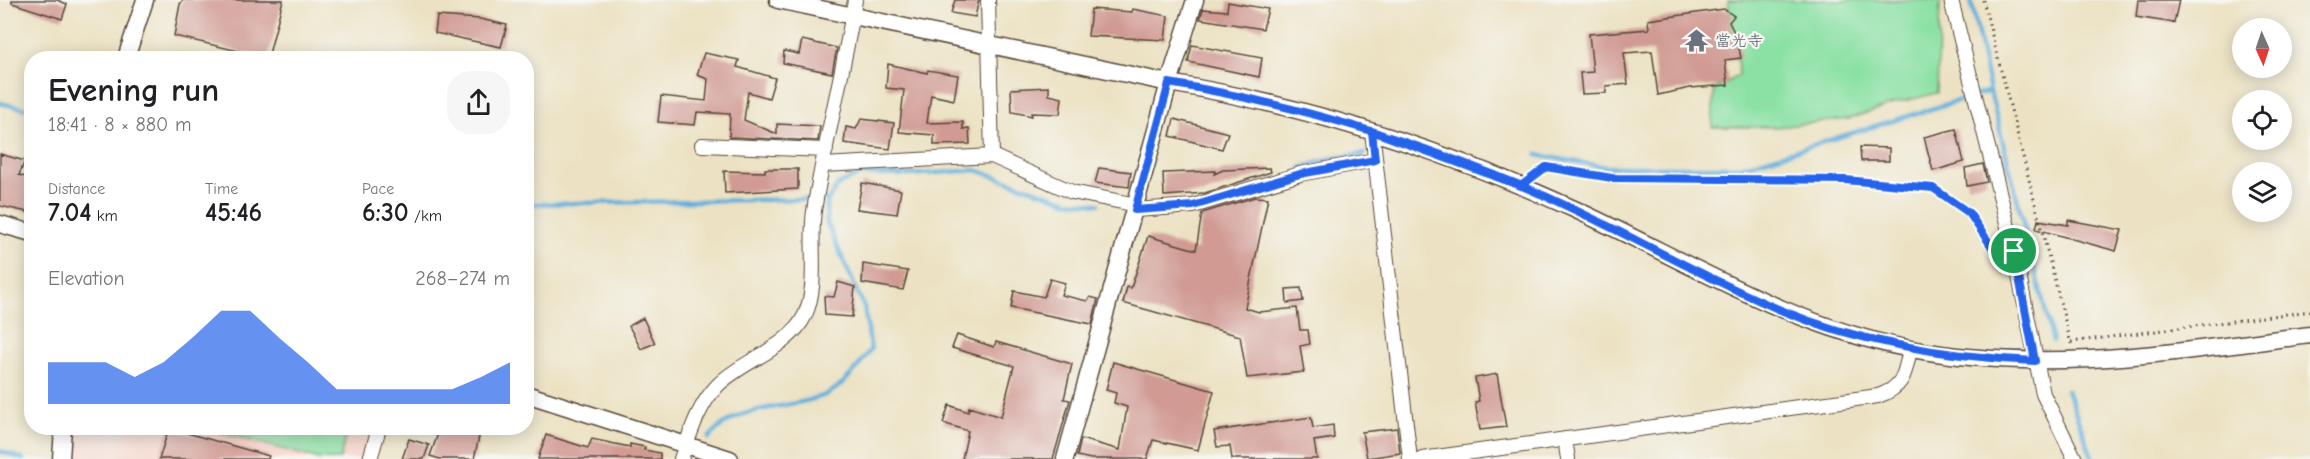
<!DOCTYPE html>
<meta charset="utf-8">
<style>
:root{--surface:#fff;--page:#f6f6f6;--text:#202124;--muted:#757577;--accent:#2563eb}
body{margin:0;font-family:"Comic Neue","Klee One",sans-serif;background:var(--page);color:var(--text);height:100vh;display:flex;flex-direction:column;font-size:22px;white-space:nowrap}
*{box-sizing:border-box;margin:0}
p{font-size:20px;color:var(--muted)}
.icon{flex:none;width:33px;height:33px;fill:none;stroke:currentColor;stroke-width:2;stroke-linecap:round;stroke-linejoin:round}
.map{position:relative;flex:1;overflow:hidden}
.sheet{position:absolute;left:24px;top:51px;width:510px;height:384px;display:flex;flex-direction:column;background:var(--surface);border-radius:24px;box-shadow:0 3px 15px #0003}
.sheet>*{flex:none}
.needle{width:39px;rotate:177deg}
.controls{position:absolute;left:2232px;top:18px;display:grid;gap:12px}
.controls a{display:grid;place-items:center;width:60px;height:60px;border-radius:50%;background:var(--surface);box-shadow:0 3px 15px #0003;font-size:30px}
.pin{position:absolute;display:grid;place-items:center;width:51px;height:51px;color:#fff;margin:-26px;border:3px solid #fff;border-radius:50%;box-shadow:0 2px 6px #0007}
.round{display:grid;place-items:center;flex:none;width:63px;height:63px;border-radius:24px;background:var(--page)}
.head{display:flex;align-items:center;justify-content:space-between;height:102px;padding:0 24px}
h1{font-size:33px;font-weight:700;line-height:45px}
.metrics{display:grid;grid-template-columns:repeat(3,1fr);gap:9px;height:102px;padding:6px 24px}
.metrics div{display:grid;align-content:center}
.metrics b{font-size:26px;font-weight:700}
.metrics small{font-size:16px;font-weight:400}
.metrics p{font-size:16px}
.chart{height:168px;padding:12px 24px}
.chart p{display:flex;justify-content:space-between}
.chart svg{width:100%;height:108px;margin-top:6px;fill:var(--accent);opacity:.7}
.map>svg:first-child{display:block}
</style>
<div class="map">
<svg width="2310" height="459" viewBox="0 0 2310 459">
<rect width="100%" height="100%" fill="#f6f6f2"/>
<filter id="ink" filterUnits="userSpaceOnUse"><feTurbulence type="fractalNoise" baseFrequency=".0167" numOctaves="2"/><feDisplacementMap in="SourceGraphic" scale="12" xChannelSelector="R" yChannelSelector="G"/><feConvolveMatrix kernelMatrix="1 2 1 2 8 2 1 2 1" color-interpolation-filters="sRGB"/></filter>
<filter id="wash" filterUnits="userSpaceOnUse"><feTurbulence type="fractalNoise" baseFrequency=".008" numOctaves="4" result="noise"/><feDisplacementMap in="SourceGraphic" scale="24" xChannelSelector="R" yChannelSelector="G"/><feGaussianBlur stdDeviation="1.35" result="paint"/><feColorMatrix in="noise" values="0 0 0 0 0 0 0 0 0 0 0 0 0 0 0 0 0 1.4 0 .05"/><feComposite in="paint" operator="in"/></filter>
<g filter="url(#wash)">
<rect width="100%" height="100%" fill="#ece2c3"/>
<path fill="#f6d1c6" d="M78,428H379L373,459H77Z"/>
<path fill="#8be1a4" stroke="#638661" stroke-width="1.5" d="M1728,0H1940L1937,93L1896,103L1849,119L1776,127H1712L1714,89L1739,75Z
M205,428H348L340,459H319Z"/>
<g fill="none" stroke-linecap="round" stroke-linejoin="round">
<path stroke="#61afdb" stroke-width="4.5" d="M1971,0L1990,91L2053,341
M0,103L32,110
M1537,155L1606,167H1741L1990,91
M1301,168L1332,158L1365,154
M822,199L828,200L838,185L860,174L909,175L976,170L1067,201L1099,204
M526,204L809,199
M2067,390L2093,459
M709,438C737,402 787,411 825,395C843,387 860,365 871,349L864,307L827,223L826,210L828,200
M0,451L23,459"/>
</g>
<g id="blocks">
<path fill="#d19b94" d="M12,0H57L67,4L62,19L12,3Z
M183,0H283L268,58L174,36L180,4Z
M955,0H979L975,17L951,13Z
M2138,0H2179L2174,23L2136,17Z
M1228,2L1268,9L1263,29L1200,19L1203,9L1227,11Z
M1091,9L1132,12L1133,9L1168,16L1165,40L1088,36Z
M1724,9L1734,16L1729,22L1737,38L1741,58L1725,60L1728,85L1690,88L1658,95L1652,51L1624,53L1628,84L1606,86V93L1582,94L1580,73L1593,72L1589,34L1649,29L1648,20Z
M437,16L480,19L507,25L501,47L435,33Z
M802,40L837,48L832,73L783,63L784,51L799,54Z
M1192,45L1262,58L1259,77L1188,62Z
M704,53L739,60L737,67L775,78L769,98L748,92L744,120L777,134V124L820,126L818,141L729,137L730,114L697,112L695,125L658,122L661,96L706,101L708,79L697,75Z
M888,64L927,73L928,70L958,75L954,100L931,95L927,123L963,122V129L969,128L970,144L934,145V135L899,132L904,90L886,88Z
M1049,87V95L1062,98L1060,114L1031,113L1032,116L1012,112L1011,89Z
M861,119L894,123L890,149L844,143L846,127L856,129Z
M1174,119L1228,133L1222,149L1170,136Z
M1956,129L1964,162L1933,171L1924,137Z
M1860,147L1889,148V161H1861Z
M0,154L25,161L19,175L32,179V213L0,206Z
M1983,164L1987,182L1967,186L1965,168Z
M1099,168L1131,172L1129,187L1095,183Z
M1270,168L1271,172L1205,193L1164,196L1163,173L1215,171L1214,174L1223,170Z
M765,169H798V189L725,193L724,171L765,172Z
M862,183L901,190L897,214L857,209Z
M1255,197L1268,198L1245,308L1259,312L1297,308L1300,330H1308L1310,344L1300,346L1304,372L1247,378L1240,336L1123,303L1127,287L1131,288L1148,236L1196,250L1202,213Z
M2038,220L2068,225V220L2122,230L2116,251L2036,229Z
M863,264L908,271L903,290L862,283Z
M1050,279L1065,283L1061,295L1087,301L1090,297L1098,299L1092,324L1011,308L1014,291L1044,297Z
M838,282L855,287L852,317L825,315L824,296L834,297Z
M1301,288L1303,301L1287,303L1286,289Z
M643,318L655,343L641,349L629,326Z
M957,335L994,347L996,342L1072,364L1064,399L1070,400L1053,459H962L968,431L943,423L949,405L968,412L969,407L1001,417L1014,366L952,348Z
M1113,362L1214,391L1198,450L1153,440L1147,459H1091L1077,456L1081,439L1120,450L1127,407L1114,403L1116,393L1106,390Z
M1497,374L1506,427L1480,430L1475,402L1479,401L1475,378Z
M1311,417L1313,428L1333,425L1334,438L1314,441L1317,459H1232L1230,446L1217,447L1214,431Z
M169,428L269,456L268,459H159Z
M440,428H481L474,459H440L430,456Z
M1397,428L1400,453L1367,458L1362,432Z
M546,435L588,448L592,439L630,447V444L645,447L644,450L660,453V459H538Z
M409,439L429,445L424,459H402Z"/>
</g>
</g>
<g filter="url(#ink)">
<use href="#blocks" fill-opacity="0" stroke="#564637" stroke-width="1.5"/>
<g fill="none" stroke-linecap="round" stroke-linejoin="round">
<defs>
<path id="minor" d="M988,0L992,156
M1951,0L2014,251L2043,394L2075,459
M1372,131L1410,459
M702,145L826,150
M823,165L992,156L1072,192L1137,205
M1135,210L1193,206L1300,174L1375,160
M1565,439L1568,459
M370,459L379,428
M681,459C690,434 698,406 717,386C742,360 789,349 805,315C819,284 809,244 814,211C825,140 844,71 855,0
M1422,459L1878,396C1904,387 1905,374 1910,349"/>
<path id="tertiary" d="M778,0L1169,83C1308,106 1446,151 1574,209C1685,260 1789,326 1911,349C2044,374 2177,352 2310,335
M126,58L145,0
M0,224L32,233
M526,394L730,459
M61,459L63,428
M1065,459L1169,83L1195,0"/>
</defs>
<use href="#minor" stroke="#564637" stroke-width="16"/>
<use href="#tertiary" stroke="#564637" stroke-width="19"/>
<path stroke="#564637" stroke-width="3" stroke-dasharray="1.5 4.5" stroke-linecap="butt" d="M1983,0L2071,344
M1534,176L1546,167L1612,178L1845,180L1933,188L1969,213L1996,253L2002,252
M2071,342L2310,311"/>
<use href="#minor" stroke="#fff" stroke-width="14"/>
<use href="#tertiary" stroke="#fff" stroke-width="16"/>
</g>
</g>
<g fill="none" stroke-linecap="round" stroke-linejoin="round" filter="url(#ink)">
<defs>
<path id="route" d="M2014,251L1996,253L1969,213L1933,188L1845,180L1612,178L1546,167L1521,186L1372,131L1375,160L1300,174L1193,206L1135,210L1169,83C1290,103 1409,139 1522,186C1611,223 1694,274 1783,311C1863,344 1949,357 2035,361L2014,251"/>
</defs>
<use href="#route" stroke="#fff" stroke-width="12"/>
<use href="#route" stroke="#2563eb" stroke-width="8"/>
</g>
<defs>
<symbol id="temple-bare" viewBox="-9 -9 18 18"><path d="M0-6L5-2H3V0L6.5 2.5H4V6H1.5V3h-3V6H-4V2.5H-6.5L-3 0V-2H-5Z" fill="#6b7280" stroke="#f6f6f2" stroke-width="2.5" paint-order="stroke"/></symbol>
</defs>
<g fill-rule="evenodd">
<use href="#temple-bare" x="1680" y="24" width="33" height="33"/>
</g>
<g text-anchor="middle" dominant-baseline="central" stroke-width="4.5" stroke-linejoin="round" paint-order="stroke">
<g font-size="16" fill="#5b616d" stroke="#f6f6f2" text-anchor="start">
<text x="1715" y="41">當光寺</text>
</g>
</g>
</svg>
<div class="controls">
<a><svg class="needle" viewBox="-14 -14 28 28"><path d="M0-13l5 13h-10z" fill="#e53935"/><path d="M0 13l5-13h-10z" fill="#757577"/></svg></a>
<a><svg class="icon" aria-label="locate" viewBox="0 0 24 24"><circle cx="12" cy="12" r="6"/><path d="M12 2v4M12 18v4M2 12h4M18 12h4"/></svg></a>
<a><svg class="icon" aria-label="layers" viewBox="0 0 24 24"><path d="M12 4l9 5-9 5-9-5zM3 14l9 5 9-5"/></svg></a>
</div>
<div class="pin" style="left:2014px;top:251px;background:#1e9e55"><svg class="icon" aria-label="arrive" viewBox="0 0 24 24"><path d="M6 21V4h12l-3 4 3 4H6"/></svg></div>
<section class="sheet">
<div class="head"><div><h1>Evening run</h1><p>18:41 · 8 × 880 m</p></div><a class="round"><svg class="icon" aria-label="share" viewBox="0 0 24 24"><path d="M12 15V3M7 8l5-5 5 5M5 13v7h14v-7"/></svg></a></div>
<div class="metrics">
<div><p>Distance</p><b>7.04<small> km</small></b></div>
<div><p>Time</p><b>45:46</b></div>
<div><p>Pace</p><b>6:30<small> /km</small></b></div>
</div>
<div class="chart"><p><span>Elevation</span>268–274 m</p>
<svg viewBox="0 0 160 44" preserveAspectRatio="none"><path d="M0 44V27L10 27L20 27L30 33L40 27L50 17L60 6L70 6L80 17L90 27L100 38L110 38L120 38L130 38L140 38L150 33L160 27V44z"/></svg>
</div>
</section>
</div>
